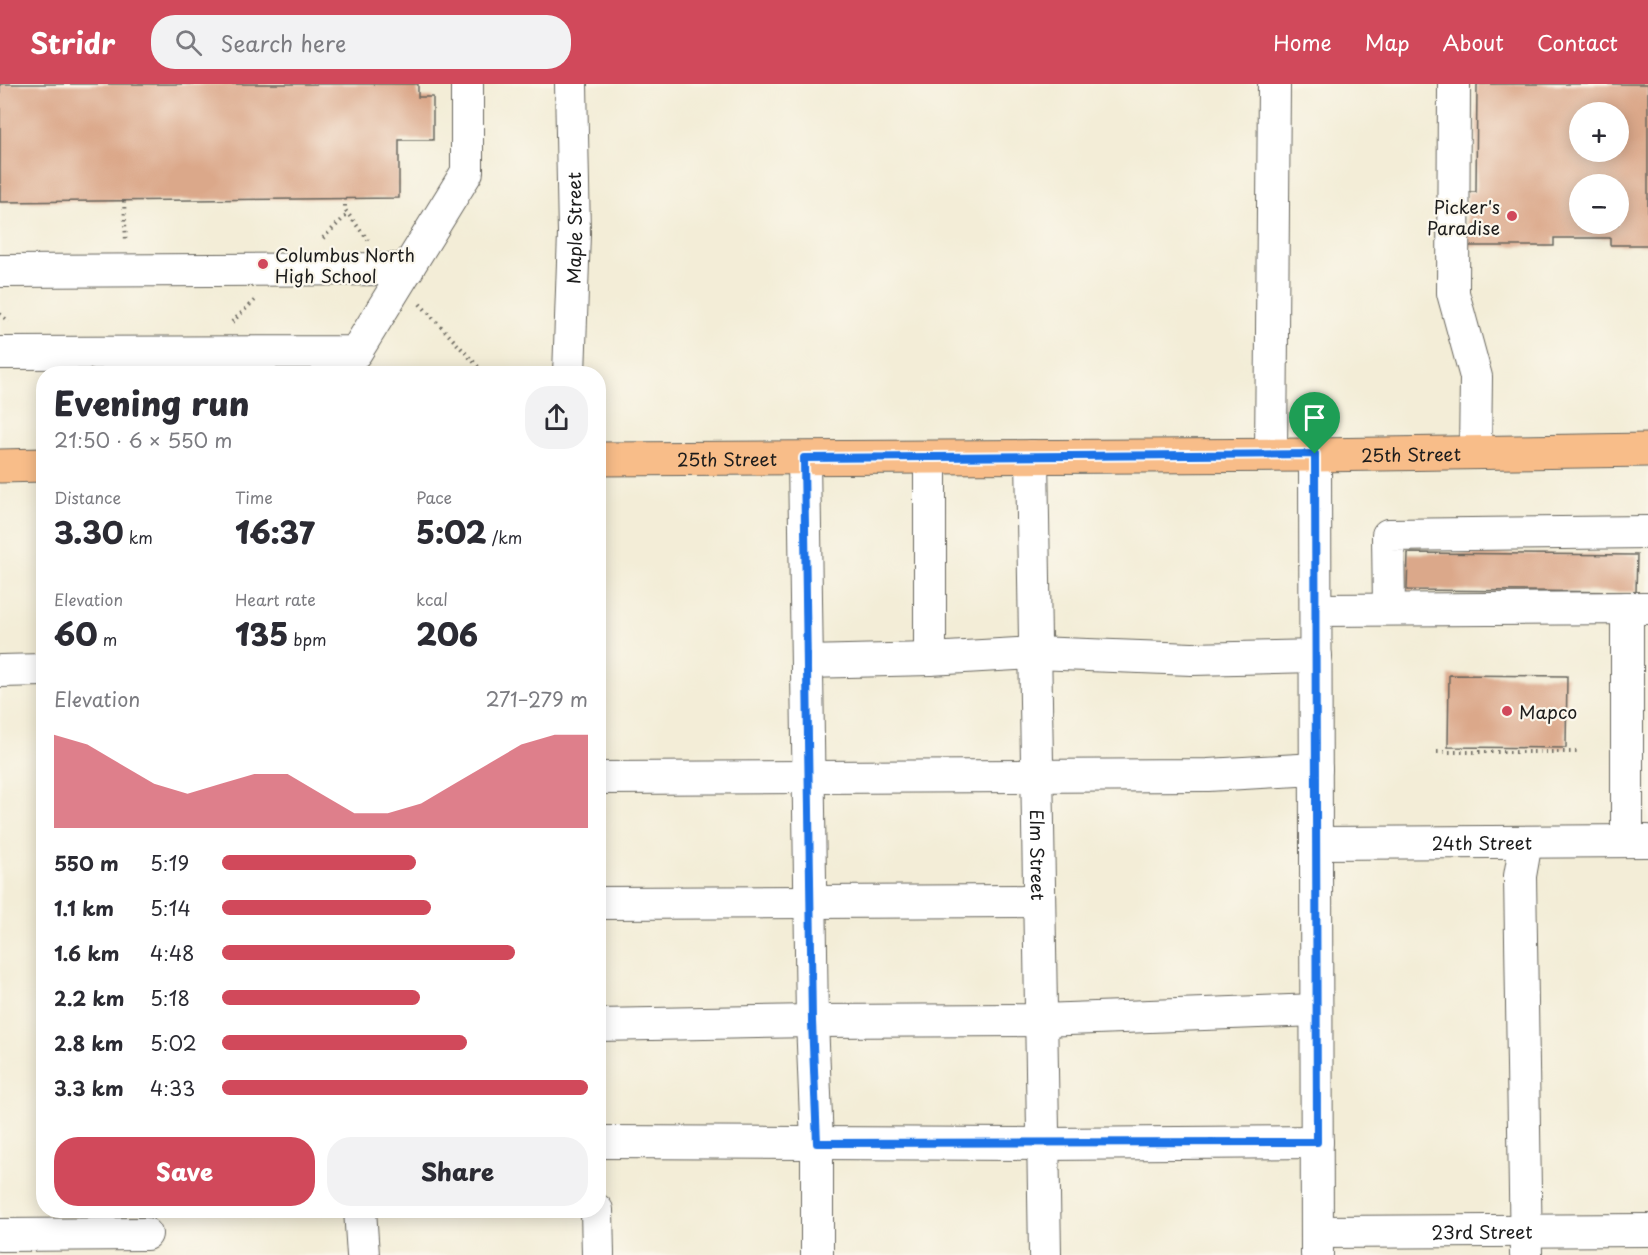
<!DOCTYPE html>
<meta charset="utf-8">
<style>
:root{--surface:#fff;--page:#f2f2f3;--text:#2b2b33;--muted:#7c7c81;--accent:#d1495b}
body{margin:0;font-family:"Playpen Sans",sans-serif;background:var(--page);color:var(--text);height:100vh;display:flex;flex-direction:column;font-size:22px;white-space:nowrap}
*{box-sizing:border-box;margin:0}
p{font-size:20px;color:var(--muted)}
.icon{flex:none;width:33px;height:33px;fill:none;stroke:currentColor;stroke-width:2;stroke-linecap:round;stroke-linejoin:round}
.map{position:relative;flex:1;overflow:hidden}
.side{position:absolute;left:36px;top:282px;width:570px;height:852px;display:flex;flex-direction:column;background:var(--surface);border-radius:24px;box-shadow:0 3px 15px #0003}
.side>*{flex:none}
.controls{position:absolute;left:1569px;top:18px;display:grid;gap:12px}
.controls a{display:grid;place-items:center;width:60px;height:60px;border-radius:50%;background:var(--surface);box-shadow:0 3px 15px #0003;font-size:30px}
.pin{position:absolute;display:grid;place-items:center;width:51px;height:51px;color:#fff;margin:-62px -26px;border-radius:50% 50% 50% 0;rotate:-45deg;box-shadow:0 0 6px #0007}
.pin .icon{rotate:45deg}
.round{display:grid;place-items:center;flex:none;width:63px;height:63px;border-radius:24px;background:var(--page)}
.overview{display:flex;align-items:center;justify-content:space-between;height:102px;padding:0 18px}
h1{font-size:33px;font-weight:800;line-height:45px}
.stats{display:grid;grid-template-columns:repeat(3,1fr);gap:9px;height:102px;padding:6px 18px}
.stats div{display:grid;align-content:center}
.stats b{font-size:30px;font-weight:800}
.stats small{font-size:16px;font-weight:400}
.stats p{font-size:16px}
.chart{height:168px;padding:12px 18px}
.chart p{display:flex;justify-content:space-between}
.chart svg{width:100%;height:108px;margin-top:6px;fill:var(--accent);opacity:.7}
.action{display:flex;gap:12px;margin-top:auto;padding:12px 18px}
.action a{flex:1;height:69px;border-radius:24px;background:var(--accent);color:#fff;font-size:24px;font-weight:800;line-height:69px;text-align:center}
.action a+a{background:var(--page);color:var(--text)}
ul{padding:0 18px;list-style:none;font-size:20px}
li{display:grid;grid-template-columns:96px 72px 1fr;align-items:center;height:45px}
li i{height:15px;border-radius:8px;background:var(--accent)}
header{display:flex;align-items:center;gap:36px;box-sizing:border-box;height:84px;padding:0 30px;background:var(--accent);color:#fff}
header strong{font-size:28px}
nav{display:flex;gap:33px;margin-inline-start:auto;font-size:21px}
.search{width:420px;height:54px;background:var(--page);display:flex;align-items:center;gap:15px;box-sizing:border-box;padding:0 21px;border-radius:24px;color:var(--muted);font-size:22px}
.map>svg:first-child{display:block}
</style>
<header>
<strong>Stridr</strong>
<div class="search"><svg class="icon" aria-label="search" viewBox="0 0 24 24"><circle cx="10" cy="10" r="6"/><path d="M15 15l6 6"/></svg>Search here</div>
<nav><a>Home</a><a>Map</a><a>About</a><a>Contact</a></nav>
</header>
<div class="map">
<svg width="1648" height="1171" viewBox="0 0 1648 1171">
<rect width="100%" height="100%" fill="#fbf7ec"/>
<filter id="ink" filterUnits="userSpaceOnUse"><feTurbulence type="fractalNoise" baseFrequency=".0167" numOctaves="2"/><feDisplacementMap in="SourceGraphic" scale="12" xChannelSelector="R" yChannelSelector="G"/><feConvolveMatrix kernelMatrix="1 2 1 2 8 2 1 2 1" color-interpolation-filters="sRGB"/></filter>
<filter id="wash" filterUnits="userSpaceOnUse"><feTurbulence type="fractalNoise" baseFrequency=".008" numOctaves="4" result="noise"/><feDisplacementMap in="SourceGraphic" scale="24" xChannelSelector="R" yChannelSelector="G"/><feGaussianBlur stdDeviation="1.35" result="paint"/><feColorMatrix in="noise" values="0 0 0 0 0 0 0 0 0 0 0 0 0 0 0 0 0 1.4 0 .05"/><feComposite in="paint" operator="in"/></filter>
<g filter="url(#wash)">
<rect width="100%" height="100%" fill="#f3edd7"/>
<g id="blocks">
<path fill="#dba88a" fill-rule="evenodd" d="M0,0H418V13H433V56H399V114L0,118Z
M1477,0H1648V161H1610V154H1554V162H1467V108H1476ZM1580,28H1618V68H1580ZM1580,100H1618V140H1580Z
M1408,469L1637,471L1636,508L1407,506Z
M1449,591L1567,592L1566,664L1448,663Z"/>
</g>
</g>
<g filter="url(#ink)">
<use href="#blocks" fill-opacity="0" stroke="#67655d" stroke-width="1.5"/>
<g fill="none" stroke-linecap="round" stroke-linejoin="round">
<defs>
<g id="minor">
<path d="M1454,0L1453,209L1476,293L1475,368"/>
<path d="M0,187L408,185"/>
<path d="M0,269L356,268L467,88V0"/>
<path id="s1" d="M569,290L574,150L571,0"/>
<path d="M1271,371L1274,0"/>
<path d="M1315,371L1317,1171"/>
<path id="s2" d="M1032,372L1045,1171"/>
<path d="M930,373V575"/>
<path d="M804,374L812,937L817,1059V1171"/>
<path d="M1627,524V757"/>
<path d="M1389,525L1388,451L1648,448"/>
<path d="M1316,526L1648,524"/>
<path d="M807,578L930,575L1035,569L1192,575L1316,572"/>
<path d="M0,587L44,586"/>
<path d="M598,694L1208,691L1316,685"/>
<path d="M1526,758L1520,792L1526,1171"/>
<path id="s3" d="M1316,759L1648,757"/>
<path d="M598,819L1039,817"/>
<path d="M598,941L812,937L1041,936L1316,926"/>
<path d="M598,1058L1043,1060L1317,1058"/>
<path d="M360,1126L363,1171"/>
<path d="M597,1126L598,1171"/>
<path id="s4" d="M1317,1148L1648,1146"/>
<path d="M0,1151L146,1150"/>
</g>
<g id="major">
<path id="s5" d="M598,375L1315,371L1648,366"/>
<path d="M0,382L44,381"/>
</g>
</defs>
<use href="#minor" stroke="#67655d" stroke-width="34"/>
<use href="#major" stroke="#67655d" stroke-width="35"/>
<path stroke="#67655d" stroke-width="4" stroke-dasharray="1.5 4.5" stroke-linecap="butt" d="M345,115V126L368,156
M124,117L126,158
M323,154L348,130
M420,220L485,290
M0,230L9,238
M232,238L255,216
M1437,668H1578"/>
<use href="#minor" stroke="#fff" stroke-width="32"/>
<use href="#major" stroke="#f8bd89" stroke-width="33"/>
</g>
</g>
<g fill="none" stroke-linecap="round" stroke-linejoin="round" filter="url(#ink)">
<defs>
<path id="route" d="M1315,370L1317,1058L817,1059L812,937L804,374Z"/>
</defs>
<use href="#route" stroke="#fff" stroke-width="12"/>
<use href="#route" stroke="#1a73e8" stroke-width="8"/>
</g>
<g fill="#d1495b" stroke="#fbf7ec" stroke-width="2">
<circle cx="1512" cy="132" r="6"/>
<circle cx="263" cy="180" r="6"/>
<circle cx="1507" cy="627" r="6"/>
</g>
<g text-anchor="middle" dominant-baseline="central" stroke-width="4.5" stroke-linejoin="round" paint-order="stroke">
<g font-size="18" fill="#1c1c1c" stroke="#fbf7ec" text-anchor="start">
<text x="1500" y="122" text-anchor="end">Picker's<tspan x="1500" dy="21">Paradise</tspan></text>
<text x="275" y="170">Columbus North<tspan x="275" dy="21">High School</tspan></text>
<text x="1519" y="627">Mapco</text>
</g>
<g font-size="18" fill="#1c1c1c" stroke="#fbf7ec">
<text stroke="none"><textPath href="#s1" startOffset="146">Maple Street</textPath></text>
<text stroke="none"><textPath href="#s5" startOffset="813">25th Street</textPath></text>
<text stroke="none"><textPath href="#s5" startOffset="129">25th Street</textPath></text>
<text stroke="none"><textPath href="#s3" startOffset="166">24th Street</textPath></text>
<text stroke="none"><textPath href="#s2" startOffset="399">Elm Street</textPath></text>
<text stroke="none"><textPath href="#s4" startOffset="165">23rd Street</textPath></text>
</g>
</g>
</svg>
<div class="controls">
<a>+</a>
<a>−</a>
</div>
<div class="pin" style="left:1315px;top:370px;background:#1e9e55"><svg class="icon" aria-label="arrive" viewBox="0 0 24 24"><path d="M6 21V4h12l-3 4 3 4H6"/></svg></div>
<section class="side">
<div class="overview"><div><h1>Evening run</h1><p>21:50 · 6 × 550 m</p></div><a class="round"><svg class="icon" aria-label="share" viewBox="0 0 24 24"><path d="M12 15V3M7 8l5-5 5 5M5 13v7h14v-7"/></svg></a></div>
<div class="stats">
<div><p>Distance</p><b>3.30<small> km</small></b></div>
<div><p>Time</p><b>16:37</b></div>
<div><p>Pace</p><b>5:02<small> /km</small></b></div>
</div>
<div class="stats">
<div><p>Elevation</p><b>60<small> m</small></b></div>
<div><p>Heart rate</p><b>135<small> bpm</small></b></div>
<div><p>kcal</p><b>206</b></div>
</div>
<div class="chart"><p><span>Elevation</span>271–279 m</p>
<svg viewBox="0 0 160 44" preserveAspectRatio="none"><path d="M0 44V6L10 10L20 18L30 26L40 30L50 26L60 22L70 22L80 30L90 38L100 38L110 34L120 26L130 18L140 10L150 6L160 6V44z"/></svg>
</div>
<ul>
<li><b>550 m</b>5:19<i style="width:53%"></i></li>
<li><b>1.1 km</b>5:14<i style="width:57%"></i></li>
<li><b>1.6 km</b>4:48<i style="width:80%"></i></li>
<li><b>2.2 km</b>5:18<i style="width:54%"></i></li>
<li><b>2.8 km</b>5:02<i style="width:67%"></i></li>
<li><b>3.3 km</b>4:33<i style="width:100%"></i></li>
</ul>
<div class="action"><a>Save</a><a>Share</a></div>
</section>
</div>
